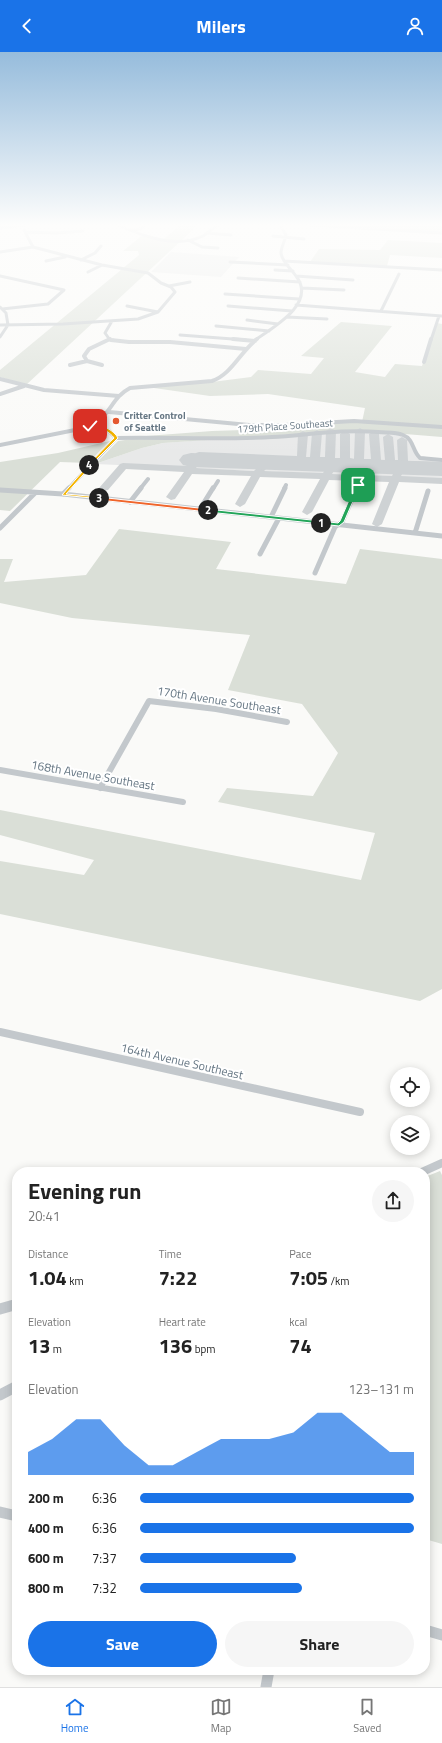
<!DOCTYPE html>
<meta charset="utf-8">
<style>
:root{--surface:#fff;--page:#f6f6f6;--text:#222;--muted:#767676;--line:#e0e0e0;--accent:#1a73e8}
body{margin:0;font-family:"Titillium Web",sans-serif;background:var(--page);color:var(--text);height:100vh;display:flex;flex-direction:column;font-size:15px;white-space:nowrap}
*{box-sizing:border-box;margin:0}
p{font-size:13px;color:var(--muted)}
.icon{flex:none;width:22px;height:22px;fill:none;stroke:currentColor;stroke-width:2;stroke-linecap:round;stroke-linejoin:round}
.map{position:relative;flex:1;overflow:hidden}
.sheet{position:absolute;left:12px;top:1115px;width:418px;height:508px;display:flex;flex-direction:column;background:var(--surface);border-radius:16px;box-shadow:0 2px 10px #0003}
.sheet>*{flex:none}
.tools{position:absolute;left:390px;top:1015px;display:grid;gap:8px}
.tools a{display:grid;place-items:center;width:40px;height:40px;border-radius:50%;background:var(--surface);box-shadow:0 2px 10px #0003;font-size:20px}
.pin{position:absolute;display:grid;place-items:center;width:34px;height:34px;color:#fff;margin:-17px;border-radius:8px;box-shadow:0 2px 6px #0006}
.km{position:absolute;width:20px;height:20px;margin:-10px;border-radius:50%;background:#222;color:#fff;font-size:11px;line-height:20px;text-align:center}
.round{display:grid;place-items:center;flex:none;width:42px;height:42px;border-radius:21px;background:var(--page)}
.head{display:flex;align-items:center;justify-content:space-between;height:68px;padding:0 16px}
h1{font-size:22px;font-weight:700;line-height:30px}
.stats{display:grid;grid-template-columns:repeat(3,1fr);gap:6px;height:68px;padding:4px 16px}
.stats div{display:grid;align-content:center}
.stats b{font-size:20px;font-weight:700}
.stats small{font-size:11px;font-weight:400}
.stats p{font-size:11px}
.chart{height:112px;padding:8px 16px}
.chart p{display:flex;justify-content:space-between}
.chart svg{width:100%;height:72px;margin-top:4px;fill:var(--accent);opacity:.7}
.button{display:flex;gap:8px;margin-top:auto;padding:8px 16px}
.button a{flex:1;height:46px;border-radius:24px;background:var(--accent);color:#fff;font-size:16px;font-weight:700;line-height:46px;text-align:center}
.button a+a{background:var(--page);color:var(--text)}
ul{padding:0 16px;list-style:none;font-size:13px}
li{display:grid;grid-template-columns:64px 48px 1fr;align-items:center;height:30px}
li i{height:10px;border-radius:5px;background:var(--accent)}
header{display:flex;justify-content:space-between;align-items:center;height:52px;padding:0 16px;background:var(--accent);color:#fff;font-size:18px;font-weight:700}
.dock{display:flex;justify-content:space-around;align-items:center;height:56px;border-top:1px solid var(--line);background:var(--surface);font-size:11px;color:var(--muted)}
.dock a{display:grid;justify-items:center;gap:2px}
.dock .selected{color:var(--accent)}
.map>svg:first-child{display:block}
</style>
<header><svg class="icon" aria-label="back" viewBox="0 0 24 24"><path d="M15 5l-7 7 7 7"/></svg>Milers<svg class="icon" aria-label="person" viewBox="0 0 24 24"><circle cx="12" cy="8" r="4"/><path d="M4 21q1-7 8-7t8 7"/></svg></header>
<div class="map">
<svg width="442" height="1635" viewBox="0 0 442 1635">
<rect width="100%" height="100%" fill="#fafaf8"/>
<path fill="#e8e9e9" d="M171,200L239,205L221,225L151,220Z
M331,379L391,381L410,387L416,403L442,408V427L95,412L142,396L163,391Z"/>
<path fill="#dadfd7" d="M180,173H198L26,333L0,325V318L139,203L138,199H123L144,182L164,187Z
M318,173H442V181Z
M388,188L442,191V206L390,203L387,214L310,210L319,197L380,198Z
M341,270L392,274L355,320L385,325L395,312L422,314L437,271L442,272V385L355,378L163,391L142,396L95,412L118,389L132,387L133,385L212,379L243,378L246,373L362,370L365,356L268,342L210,344L147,335L212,330L251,325L258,318L311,322L324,306L301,304Z
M110,389L88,411L60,410L10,459L0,458V410L58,401Z
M119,477L231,490L216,517L346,532L360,497L442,507V937L420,949L0,862V809L84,823L94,808L0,783V758L361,828L375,781L218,750L227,736L313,744L338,701L302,652L228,638L250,583L72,566L0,551V507H13L4,530L86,523Z
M440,1119L442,1123V1492L425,1487V1125Z"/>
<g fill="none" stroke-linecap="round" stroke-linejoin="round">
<path fill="#ced2d4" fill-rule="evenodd" d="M331,376L336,379L335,406H340V382L345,379L350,382V406L354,407L355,379L360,376L365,379L364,407H371L369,382L374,379L379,382L381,408H385L383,385L388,382L393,385L395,408H398L397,388L402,385L407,388L408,409L442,410V416L203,406L196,416L254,419L261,412L264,411L269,414L264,419L323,421L327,415L330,414L335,417L332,422L392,424L396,416L399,415L404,418L401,424L442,426V432L399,430L382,472L377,475L372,472L389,430L329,428L312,460L307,463L302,460L320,427L260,425L245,452L240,455L235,452L251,424L192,422L175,447L171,448L166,445L184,420L126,417L108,438L104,439L99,436L120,412L123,411L188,414L196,401L199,400L297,404L298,382L303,379L308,382L306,405H310L312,381L317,378L322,381L320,405H325L326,379Z"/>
<path fill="#ced2d4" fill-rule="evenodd" d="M191,401L442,410V424L191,415L183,413L179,408L183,403Z"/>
<path stroke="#c3c8cc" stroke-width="3" d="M118,173C143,184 175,197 203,184C208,181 212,176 218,173
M310,173L442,181
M0,176L25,173
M24,178L33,195
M132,179L142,176L144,173
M26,180L56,181L83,179
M207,181L231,183
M273,184L304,187
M188,188L202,195L218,196
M0,200L33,195L102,213L148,221L161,231L171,235L175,240L158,260L138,267L63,272L0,273
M81,208L95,201L101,194
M46,209L65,205
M284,209L442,218
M230,210L288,213
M275,218L293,219
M88,220L102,213
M0,224L64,238L48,252L2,257
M296,224L353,228
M238,226L300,230
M169,234L190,230
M302,236L344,238
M225,242L299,247
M296,253L442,264
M127,254L158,260
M228,254L292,259
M0,255L6,261L8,273L0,285
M381,259L399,222
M287,265L327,267
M247,268L278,272
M216,274L269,279
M180,283L246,288
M110,288L105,281L112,269
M111,288H113
M255,288C274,275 317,251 296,224C291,217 282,210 281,201C281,195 285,189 286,183L280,173
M431,288L439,264"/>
<path stroke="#c3c8cc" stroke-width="4" d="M233,287L255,289
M111,288L129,290H170L246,297
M424,310L431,287
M70,313L87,309
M102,313L87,309L84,304L89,297L110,287
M0,327L44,338L119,344
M0,342L24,334
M109,360L249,373H284L354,369L442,375
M95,372L109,379L116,386
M116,386C168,385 220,388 272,385C307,383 343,377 378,380C386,381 395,380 403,383C414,387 412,399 420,406L442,408
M0,393L85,376C112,366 109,347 130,336L212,329C232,322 240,300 257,287
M68,437L116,386
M140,437L148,427
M213,437L218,429
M284,437L286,433
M356,437L358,433"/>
<path stroke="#c3c8cc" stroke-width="5" d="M0,438L63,442L442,484
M63,442L69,436
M130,450L141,436
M200,457L213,436
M271,465L285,436
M0,476L35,441
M415,481L428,439
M260,502L279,466
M315,521L335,475L342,470L357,436"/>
<path stroke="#c3c8cc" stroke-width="6" d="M0,718L183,750
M100,736L149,649L216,657L287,670"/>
<path stroke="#c3c8cc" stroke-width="8" d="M0,980L360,1060
M422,1120L442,1111"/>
<path stroke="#c3c8cc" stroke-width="11" d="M0,1257L14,1253
M0,1343L17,1334
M0,1460L17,1464
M425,1578L442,1583
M266,1635L269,1618"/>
</g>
<linearGradient id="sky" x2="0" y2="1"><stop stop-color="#96bcdc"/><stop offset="0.43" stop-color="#fdfdfc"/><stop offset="1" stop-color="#fdfdfc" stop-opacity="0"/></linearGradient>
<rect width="442" height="402" fill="url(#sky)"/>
<path fill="#22a559" stroke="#fff" d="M356,432L360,433L344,470L339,474L320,472L321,469L338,471L340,469Z"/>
<path fill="#22a559" stroke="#fff" d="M207,457L321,469L323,471L321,472L208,460Z"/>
<path fill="#f0652b" stroke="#fff" d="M98,445L208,457L210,458L208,460L99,448Z"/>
<path fill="#f5b400" stroke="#fff" d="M89,412L91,414L66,442L99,445L101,447L62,443Z"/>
<path fill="#f5b400" stroke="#fff" d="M95,371C103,374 114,378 118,386L89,415L88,413L114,386C110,380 101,376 95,374L90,375L88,374Z"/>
<circle fill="#e4572e" stroke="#fff" stroke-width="1.5" cx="116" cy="369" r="4"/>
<g text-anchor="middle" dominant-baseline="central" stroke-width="4" stroke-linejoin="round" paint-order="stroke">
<g font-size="10" font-weight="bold" fill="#657683" stroke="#fff" text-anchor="start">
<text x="124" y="363">Critter Control<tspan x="124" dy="12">of Seattle</tspan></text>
</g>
<g font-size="10" fill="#657683" stroke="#fff">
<text transform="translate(285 374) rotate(-4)">179th Place Southeast</text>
</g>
<g font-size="12" fill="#657683" stroke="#fff">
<text transform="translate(219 648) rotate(9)">170th Avenue Southeast</text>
<text transform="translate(93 723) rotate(10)">168th Avenue Southeast</text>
<text transform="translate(182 1009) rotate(13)">164th Avenue Southeast</text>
</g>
</g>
</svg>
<div class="tools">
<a><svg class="icon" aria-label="locate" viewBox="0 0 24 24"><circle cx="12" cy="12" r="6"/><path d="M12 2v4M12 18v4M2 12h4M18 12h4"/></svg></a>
<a><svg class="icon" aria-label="layers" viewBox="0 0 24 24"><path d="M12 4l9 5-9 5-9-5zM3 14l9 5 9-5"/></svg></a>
</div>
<div class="pin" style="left:358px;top:433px;background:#1e9e55"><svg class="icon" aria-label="arrive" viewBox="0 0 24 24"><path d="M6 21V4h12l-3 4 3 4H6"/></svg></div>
<div class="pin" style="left:90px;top:374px;background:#d93025"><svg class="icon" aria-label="check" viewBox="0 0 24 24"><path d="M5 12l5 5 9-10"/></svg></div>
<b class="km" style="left:321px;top:471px">1</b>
<b class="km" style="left:208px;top:458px">2</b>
<b class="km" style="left:99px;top:446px">3</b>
<b class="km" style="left:89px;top:413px">4</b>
<section class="sheet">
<div class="head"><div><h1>Evening run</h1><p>20:41</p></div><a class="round"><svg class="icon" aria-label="share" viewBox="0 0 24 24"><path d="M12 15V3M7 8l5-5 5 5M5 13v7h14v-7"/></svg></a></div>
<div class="stats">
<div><p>Distance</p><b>1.04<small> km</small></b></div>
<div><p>Time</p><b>7:22</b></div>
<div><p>Pace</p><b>7:05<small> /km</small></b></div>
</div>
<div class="stats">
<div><p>Elevation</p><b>13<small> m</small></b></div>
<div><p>Heart rate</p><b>136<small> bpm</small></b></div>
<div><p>kcal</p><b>74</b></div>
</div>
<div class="chart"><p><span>Elevation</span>123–131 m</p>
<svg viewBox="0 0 160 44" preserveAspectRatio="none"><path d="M0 44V30L10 22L20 10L30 10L40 26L50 38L60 38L70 30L80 22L90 22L100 22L110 18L120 6L130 6L140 18L150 30L160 30V44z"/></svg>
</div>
<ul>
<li><b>200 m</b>6:36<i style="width:100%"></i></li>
<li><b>400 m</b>6:36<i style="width:100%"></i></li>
<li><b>600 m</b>7:37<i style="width:57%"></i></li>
<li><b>800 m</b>7:32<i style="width:59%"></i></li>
</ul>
<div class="button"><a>Save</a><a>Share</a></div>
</section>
</div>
<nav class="dock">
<a class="selected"><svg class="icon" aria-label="home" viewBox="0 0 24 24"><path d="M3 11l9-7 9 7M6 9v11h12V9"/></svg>Home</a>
<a><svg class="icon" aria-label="map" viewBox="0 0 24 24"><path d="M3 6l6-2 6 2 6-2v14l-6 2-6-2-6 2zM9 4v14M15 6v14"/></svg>Map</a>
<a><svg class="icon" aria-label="saved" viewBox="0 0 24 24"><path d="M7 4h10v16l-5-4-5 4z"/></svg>Saved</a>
</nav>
